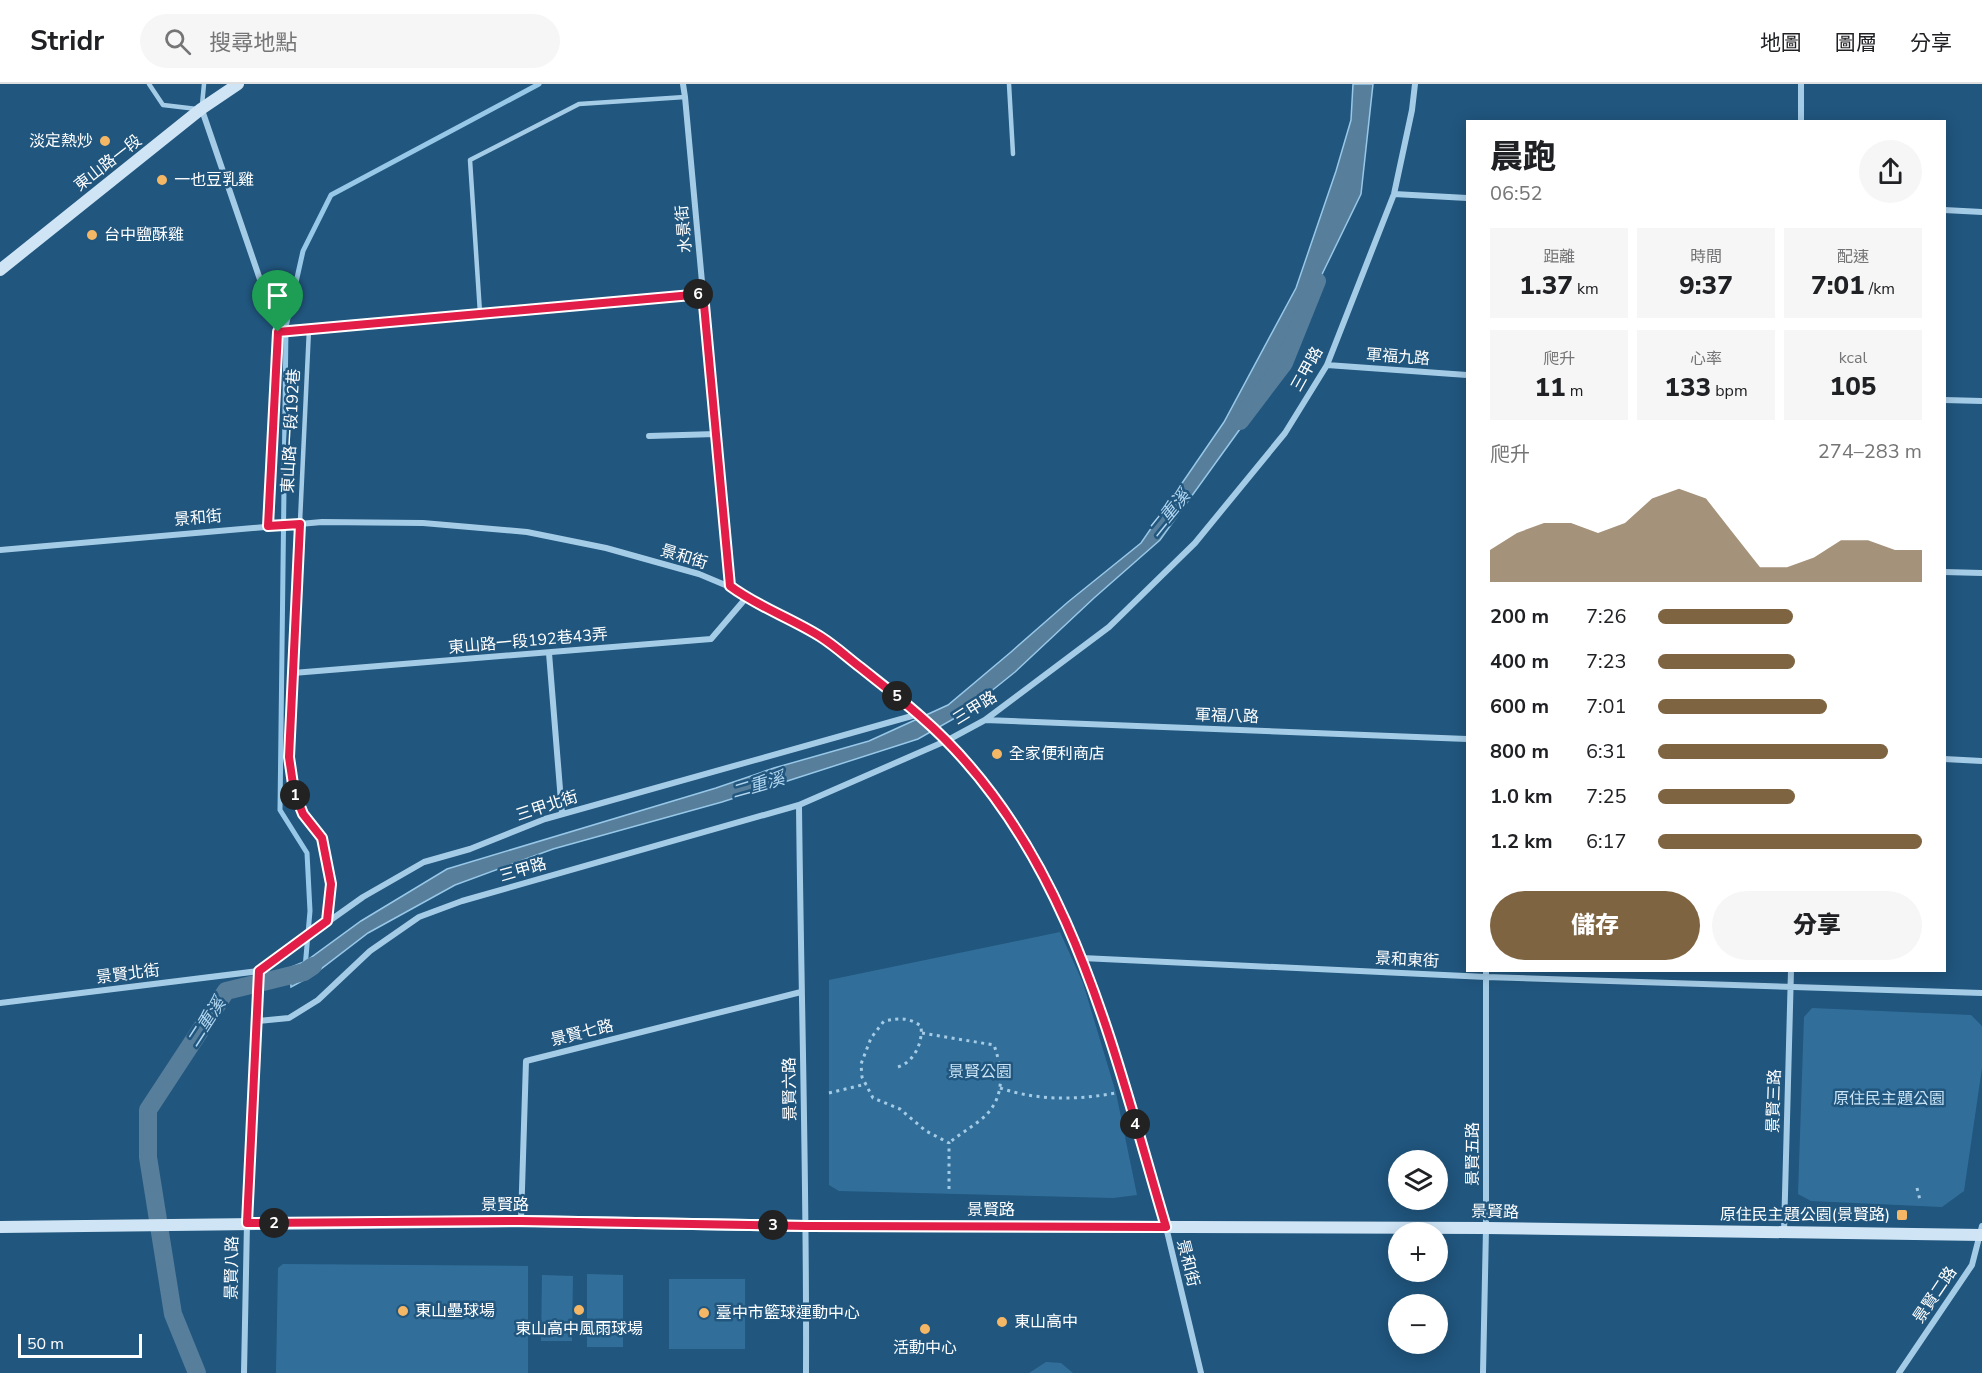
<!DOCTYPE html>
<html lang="zh-TW">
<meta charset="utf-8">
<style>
:root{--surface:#fff;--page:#f6f6f6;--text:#202124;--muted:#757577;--line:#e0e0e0;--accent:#7f6442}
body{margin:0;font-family:"Nunito Sans","Noto Sans TC",sans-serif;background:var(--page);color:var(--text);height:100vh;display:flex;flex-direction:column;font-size:22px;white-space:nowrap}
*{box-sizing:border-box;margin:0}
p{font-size:20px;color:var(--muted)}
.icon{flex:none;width:33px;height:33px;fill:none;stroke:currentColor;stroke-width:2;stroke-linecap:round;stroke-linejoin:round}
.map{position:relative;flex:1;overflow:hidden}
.sheet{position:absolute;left:1466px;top:36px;width:480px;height:852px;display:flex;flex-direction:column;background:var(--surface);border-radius:0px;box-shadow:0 3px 15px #0003}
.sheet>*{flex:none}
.buttons{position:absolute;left:1388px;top:1066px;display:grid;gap:12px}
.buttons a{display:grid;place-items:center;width:60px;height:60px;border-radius:50%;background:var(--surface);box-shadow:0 3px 15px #0003;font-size:30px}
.scale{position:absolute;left:18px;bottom:15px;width:124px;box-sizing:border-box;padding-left:6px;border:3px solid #fff;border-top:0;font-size:16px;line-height:21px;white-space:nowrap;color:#fff;-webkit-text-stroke:4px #21567e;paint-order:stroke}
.pin{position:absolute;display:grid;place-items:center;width:51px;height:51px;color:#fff;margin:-62px -26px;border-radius:50% 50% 50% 0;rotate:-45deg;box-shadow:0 0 6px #0007}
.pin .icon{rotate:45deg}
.km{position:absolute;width:30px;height:30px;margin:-15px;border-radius:50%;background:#222;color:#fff;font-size:16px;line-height:30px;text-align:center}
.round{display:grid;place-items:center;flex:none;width:63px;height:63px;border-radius:32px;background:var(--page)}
.summary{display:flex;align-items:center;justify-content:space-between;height:102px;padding:0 24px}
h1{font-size:33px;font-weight:800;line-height:45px}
.figures{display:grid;grid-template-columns:repeat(3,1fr);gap:9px;height:102px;padding:6px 24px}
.figures div{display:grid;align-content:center;border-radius:0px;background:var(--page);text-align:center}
.figures b{font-size:26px;font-weight:800}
.figures small{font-size:16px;font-weight:400}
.figures p{font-size:16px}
.chart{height:168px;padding:12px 24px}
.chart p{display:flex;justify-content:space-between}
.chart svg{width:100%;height:108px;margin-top:6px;fill:var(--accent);opacity:.7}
.action{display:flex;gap:12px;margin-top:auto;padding:12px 24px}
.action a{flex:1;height:69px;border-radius:36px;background:var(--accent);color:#fff;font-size:24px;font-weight:800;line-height:69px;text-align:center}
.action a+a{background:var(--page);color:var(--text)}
ul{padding:0 24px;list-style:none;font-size:20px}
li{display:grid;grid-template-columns:96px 72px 1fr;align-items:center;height:45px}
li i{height:15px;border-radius:8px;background:var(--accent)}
header{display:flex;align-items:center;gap:36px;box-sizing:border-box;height:84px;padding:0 30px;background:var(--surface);border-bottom:2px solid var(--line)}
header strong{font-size:28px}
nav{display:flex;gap:33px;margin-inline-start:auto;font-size:21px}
.search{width:420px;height:54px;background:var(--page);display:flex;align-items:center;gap:15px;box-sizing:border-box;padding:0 21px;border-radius:33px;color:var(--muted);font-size:22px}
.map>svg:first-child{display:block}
</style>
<header>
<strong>Stridr</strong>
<div class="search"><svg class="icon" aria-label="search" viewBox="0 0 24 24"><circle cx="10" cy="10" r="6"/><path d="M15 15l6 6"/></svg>搜尋地點</div>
<nav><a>地圖</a><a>圖層</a><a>分享</a></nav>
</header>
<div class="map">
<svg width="1982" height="1289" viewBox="0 0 1982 1289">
<rect width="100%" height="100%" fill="#21567e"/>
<path fill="#316f9a" d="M1060,848L1083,899L1116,1009L1137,1111L1113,1114L839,1107L829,1101V896Z
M1812,924L1971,931L1982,942V984L1964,1107L1942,1123L1811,1117L1798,1110L1804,933Z
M283,1180L528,1182V1289H276L278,1184Z
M587,1190L623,1191V1263H587Z
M542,1191L573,1192L572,1257H541Z
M669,1195H745V1265H669Z
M1046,1278L1061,1279L1073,1289H1029Z"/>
<path fill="#577e9b" stroke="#98c8e8" stroke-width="1.5" d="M1353,0H1373L1361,110L1311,213L1240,345L1160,456L1094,514L1015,588L964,629L918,655L722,718L553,765L455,801L368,849L313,891L291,903L289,884L306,877L361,837L447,785L716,704L774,684L869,657L948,621L1011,568L1068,518L1141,459L1224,338L1296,204L1336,87L1351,36Z"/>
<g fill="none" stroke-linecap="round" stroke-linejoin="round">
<path stroke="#98c8e8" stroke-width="5" d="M305,884L310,827L307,769L280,726L286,243L303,167L331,111L539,0"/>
<path stroke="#577e9b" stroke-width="18" d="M1240,337L1284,279L1317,197
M197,1289L173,1230L148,1073V1026L226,907L304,888L313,882"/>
<path stroke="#a5cce7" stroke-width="3" stroke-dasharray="3 4.5" stroke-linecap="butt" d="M922,949L994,961C1004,989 1005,1018 979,1037C969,1045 958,1051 949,1059
M898,983C914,978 923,959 921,942C908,933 899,934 884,937L871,954L861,980L862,993L873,1014L900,1025L926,1047L949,1059V1109
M1000,1004C1039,1017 1077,1016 1116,1009
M829,1009L866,1000
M1917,1104L1920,1116"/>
<path stroke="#a5cce7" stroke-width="4.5" d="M149,0L163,21L197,25
M1009,0L1013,70
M202,21L204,0
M480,229L470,76L579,20L685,13
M309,245L289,673L294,707L303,730L322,754L331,800L327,837
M268,442L278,248"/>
<path stroke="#a5cce7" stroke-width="6" d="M683,0L685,13L730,503
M1801,0V38
M202,26L278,248L703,210
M1394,110L1467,114
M1944,126L1982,128
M1327,281L1467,291
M1944,316L1982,317
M649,352L716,350
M0,466L322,438L423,439L527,448L606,464L699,490L730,503L746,514L788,533L823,554L919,630L948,656L980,692L1026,757L1074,854L1098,915L1166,1143L1201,1289
M1944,488L1982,489
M549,569L562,730
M293,589L711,555L746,514
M985,636L1467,655
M1944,675L1982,677
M799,721C801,911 807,1100 806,1289
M1082,874L1486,893L1982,909
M0,919L259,887
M258,937L289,934L318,916L370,867L419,833L462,817L799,721L948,656L985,636L1109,543L1195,459L1285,349L1327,281L1394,110L1412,26L1415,0
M521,1137L526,977L801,908
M1784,1148L1791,886
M244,1289L247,1139L259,887L363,813L424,778L470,765L545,735L919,630
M1483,1289L1486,1144V886
M1899,1289L1972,1181L1982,1142"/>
<path stroke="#cfe5f6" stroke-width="12" d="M0,186L201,25L238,0
M0,1143L521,1137L807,1142L1486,1144L1982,1151"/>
</g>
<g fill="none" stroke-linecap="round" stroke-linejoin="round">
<defs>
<path id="route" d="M703,210L730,502C758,523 791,534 821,553C835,562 847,573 860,583C880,599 901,615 920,632C1069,761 1112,962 1166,1143L807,1142L521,1137L247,1139L259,887L327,837L331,800L322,754L303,730L294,707L289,673L300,440L268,442L278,248Z"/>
</defs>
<use href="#route" stroke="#fff" stroke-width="12"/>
<use href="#route" stroke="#e11d48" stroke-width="8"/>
</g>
<g fill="#f4b766" stroke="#21567e" stroke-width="2">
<circle cx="105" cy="57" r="6"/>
<circle cx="162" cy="96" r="6"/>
<circle cx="92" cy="151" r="6"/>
<circle cx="997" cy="670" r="6"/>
<rect x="1896" y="1125" width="12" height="12" rx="3"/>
<circle cx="579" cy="1226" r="6"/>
<circle cx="403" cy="1227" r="6"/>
<circle cx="704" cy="1229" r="6"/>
<circle cx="1002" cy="1238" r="6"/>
<circle cx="925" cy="1245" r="6"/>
</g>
<g text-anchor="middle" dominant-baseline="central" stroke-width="5" stroke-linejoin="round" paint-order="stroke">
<g font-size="16" fill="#fff" stroke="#21567e" text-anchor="start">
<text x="93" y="57" text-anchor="end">淡定熱炒</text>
<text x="174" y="96">一也豆乳雞</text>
<text x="104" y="151">台中鹽酥雞</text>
<text x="1009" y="670">全家便利商店</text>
<text x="1890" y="1131" text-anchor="end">原住民主題公園(景賢路)</text>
<text x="415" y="1227">東山壘球場</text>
<text x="716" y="1229">臺中市籃球運動中心</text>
<text x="1014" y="1238">東山高中</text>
<text x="579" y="1245" text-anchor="middle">東山高中風雨球場</text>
<text x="925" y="1264" text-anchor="middle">活動中心</text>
</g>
<g font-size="16" fill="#fff" stroke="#21567e">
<text transform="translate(108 79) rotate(-38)">東山路一段</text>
<text transform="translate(684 145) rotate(-95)">水景街</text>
<text transform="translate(1398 273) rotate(4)">軍福九路</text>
<text transform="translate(1307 285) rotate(-61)">三甲路</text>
<text transform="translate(291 347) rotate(-87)">東山路一段192巷</text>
<text transform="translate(198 434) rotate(-5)">景和街</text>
<text transform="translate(684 473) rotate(17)">景和街</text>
<text transform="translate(528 557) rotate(-5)">東山路一段192巷43弄</text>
<text transform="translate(975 624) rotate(-32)">三甲路</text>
<text transform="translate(1227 632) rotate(2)">軍福八路</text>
<text transform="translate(547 722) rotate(-18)">三甲北街</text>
<text transform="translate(523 786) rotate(-16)">三甲路</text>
<text transform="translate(1407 876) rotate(3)">景和東街</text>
<text transform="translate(128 890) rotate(-7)">景賢北街</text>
<text transform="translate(582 949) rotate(-14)">景賢七路</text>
<text transform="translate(790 1005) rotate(-91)">景賢六路</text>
<text transform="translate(1774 1017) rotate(-88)">景賢三路</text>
<text transform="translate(1473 1070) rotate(-90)">景賢五路</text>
<text x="505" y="1121">景賢路</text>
<text x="991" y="1126">景賢路</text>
<text transform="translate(1495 1128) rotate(1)">景賢路</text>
<text transform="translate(1188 1179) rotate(76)">景和街</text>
<text transform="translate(232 1184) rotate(-89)">景賢八路</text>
<text transform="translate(1935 1211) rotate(-56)">景賢二路</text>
</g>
<g font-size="16" fill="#c8e3f5" stroke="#21567e">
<text x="980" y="988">景賢公園</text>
<text x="1889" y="1015">原住民主題公園</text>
</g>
<g font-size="18" font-style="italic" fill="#b0d5ef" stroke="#21567e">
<text transform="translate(1169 429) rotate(-51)">二重溪</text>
<text transform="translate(758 701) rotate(-16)">二重溪</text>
<text transform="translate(206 938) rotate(-57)">二重溪</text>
</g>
</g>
</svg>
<div class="buttons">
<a><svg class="icon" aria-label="layers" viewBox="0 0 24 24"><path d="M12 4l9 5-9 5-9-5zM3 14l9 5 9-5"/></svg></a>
<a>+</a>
<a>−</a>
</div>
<div class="scale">50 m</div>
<div class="pin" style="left:278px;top:248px;background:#1e9e55"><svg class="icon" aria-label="arrive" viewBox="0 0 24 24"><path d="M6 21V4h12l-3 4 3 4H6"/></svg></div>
<b class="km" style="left:295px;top:711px">1</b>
<b class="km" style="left:274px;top:1139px">2</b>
<b class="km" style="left:773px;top:1141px">3</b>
<b class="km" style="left:1135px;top:1040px">4</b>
<b class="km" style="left:897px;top:612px">5</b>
<b class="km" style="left:698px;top:210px">6</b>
<section class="sheet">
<div class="summary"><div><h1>晨跑</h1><p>06:52</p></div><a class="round"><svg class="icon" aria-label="share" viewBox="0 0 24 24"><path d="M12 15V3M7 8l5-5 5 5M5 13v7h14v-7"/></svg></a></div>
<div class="figures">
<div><p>距離</p><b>1.37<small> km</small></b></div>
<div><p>時間</p><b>9:37</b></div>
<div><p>配速</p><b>7:01<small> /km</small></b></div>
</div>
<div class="figures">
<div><p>爬升</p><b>11<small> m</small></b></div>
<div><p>心率</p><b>133<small> bpm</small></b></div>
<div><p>kcal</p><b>105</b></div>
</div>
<div class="chart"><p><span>爬升</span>274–283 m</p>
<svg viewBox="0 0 160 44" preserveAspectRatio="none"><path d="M0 44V31L10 24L20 20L30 20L40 24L50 20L60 10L70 6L80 10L90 24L100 38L110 38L120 34L130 27L140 27L150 31L160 31V44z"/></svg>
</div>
<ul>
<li><b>200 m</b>7:26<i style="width:51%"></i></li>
<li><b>400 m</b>7:23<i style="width:52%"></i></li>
<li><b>600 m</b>7:01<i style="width:64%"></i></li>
<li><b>800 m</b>6:31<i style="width:87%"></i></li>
<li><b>1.0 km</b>7:25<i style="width:52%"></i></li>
<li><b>1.2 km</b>6:17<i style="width:100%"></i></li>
</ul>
<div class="action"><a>儲存</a><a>分享</a></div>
</section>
</div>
